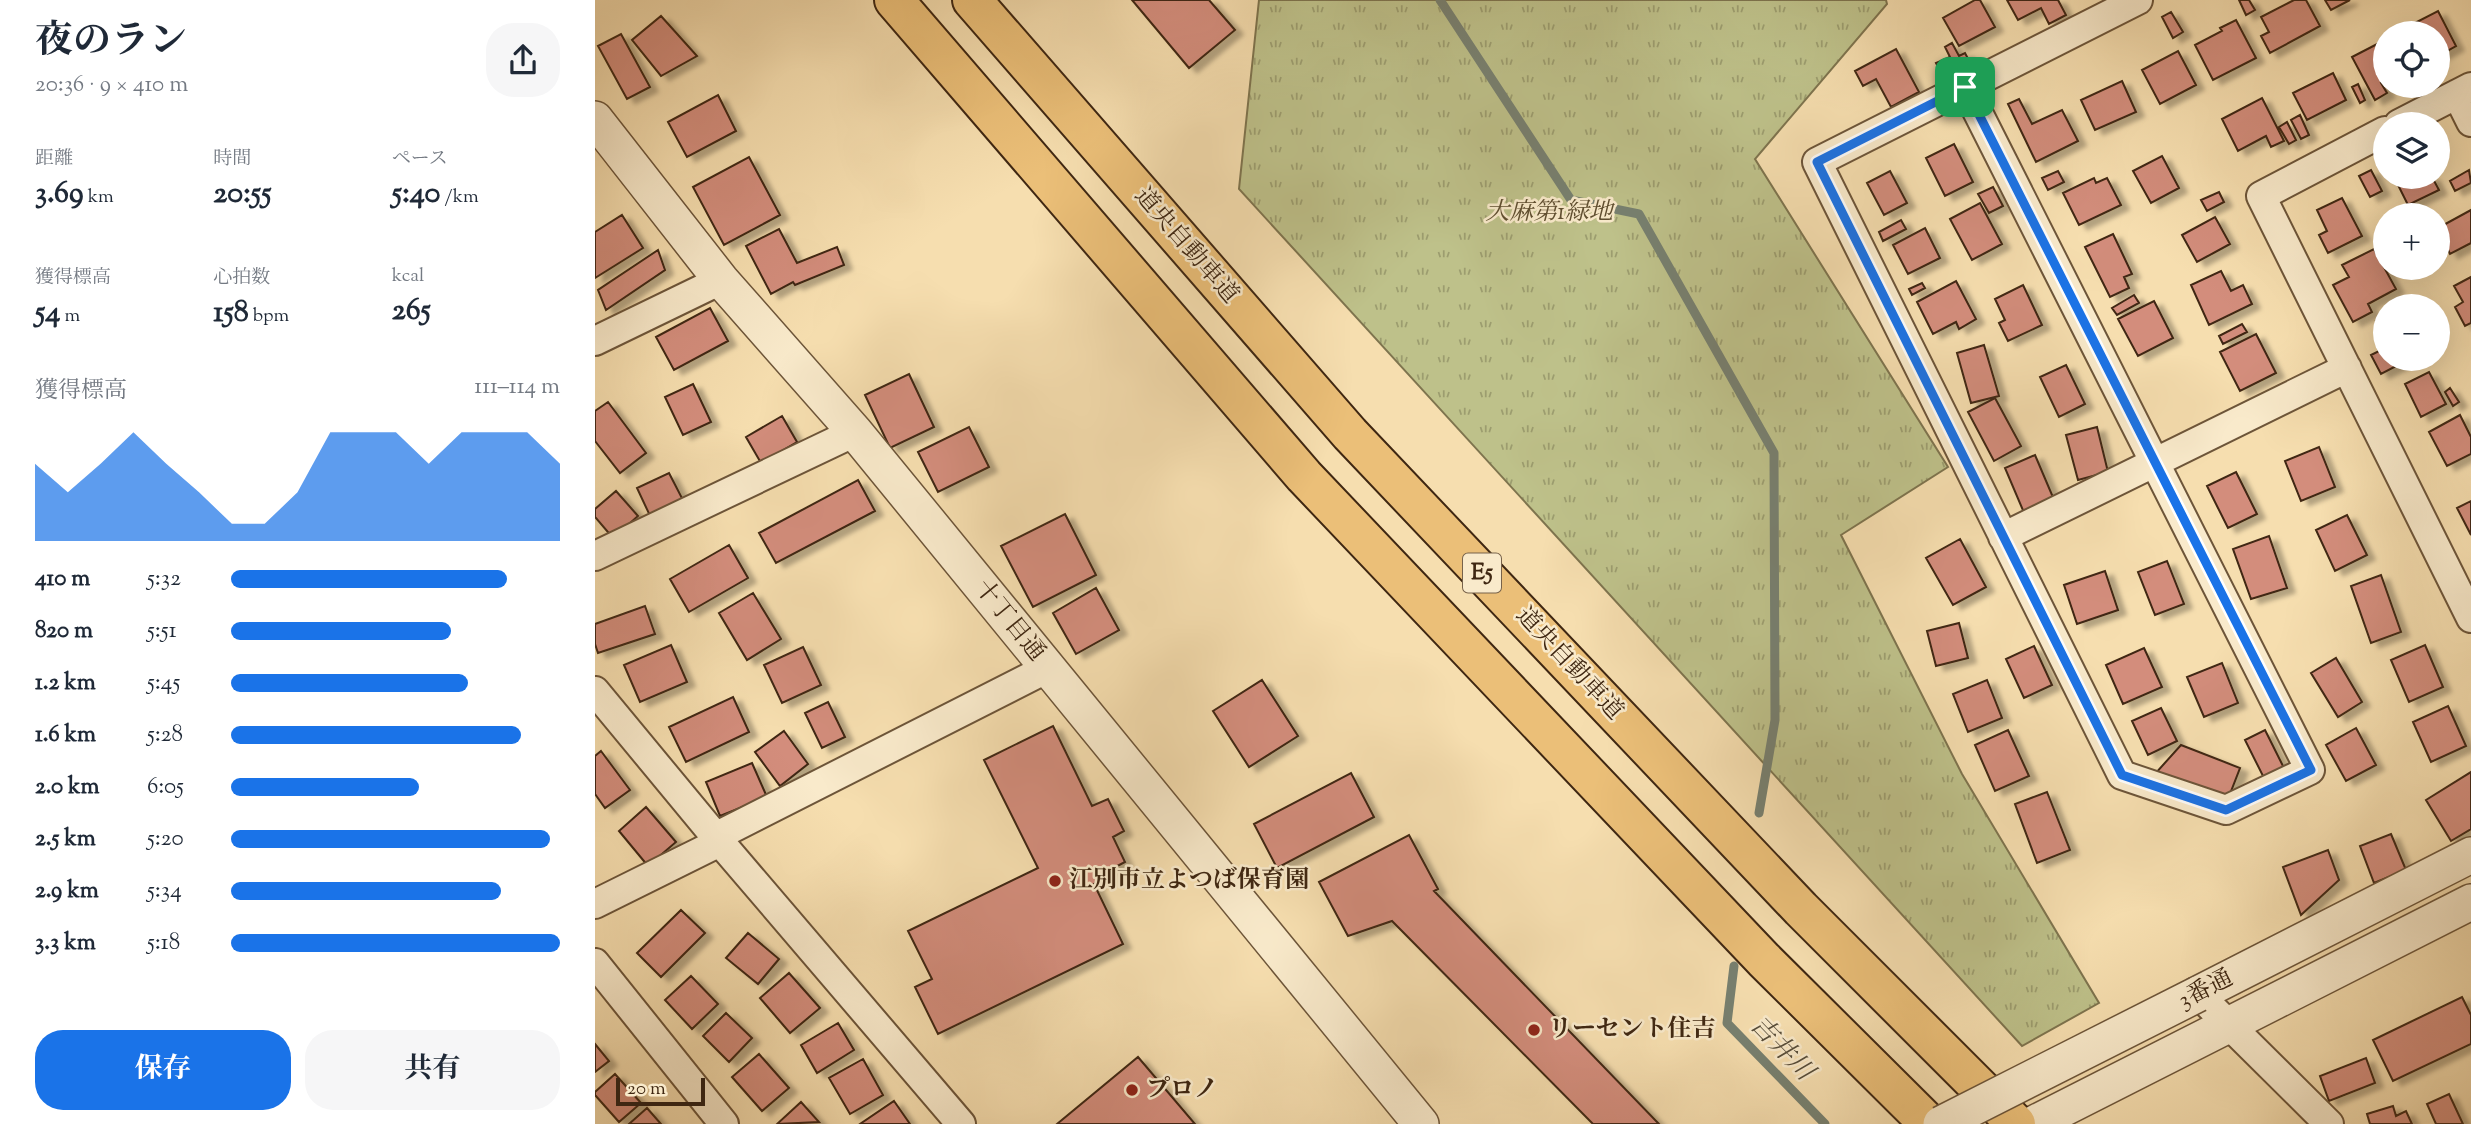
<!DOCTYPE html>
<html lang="ja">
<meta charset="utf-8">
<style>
:root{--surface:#fff;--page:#f6f6f7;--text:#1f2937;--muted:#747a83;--accent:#1a73e8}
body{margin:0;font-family:"Sorts Mill Goudy","Noto Serif JP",serif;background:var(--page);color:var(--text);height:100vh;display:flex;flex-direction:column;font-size:26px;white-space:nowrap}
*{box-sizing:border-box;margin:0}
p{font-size:23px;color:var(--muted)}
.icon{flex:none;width:38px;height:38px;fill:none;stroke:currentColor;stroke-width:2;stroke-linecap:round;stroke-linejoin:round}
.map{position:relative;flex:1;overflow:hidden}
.drawer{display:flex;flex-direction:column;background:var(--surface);width:595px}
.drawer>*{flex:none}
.tools{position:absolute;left:1778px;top:21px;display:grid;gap:14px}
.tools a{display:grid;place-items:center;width:77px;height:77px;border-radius:50%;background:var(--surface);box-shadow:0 7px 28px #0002;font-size:35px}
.scale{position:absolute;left:21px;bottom:18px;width:89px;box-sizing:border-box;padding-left:7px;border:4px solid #3f2712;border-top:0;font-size:19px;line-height:24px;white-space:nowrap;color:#3f2712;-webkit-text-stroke:5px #f9eacb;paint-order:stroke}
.pin{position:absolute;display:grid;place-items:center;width:60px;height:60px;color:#fff;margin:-30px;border-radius:14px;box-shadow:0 4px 10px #0006}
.round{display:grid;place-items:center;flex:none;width:74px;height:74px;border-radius:28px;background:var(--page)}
.summary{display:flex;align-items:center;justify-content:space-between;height:119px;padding:0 35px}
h1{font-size:38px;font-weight:700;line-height:52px}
.metrics{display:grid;grid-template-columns:repeat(3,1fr);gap:10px;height:119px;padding:7px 35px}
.metrics div{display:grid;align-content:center}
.metrics b{font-size:30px;font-weight:700}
.metrics small{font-size:19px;font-weight:400}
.metrics p{font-size:19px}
.chart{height:196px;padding:14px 35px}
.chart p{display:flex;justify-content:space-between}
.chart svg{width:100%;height:126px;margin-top:7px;fill:var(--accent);opacity:.7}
.action{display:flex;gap:14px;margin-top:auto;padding:14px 35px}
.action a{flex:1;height:80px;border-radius:28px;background:var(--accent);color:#fff;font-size:28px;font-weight:700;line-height:80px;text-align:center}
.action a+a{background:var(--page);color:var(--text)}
ul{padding:0 35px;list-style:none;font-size:23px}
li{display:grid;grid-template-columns:112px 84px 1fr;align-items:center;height:52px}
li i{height:18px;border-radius:9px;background:var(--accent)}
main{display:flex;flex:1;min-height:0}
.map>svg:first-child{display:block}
</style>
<main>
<section class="drawer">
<div class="summary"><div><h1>夜のラン</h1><p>20:36 · 9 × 410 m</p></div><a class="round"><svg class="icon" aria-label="share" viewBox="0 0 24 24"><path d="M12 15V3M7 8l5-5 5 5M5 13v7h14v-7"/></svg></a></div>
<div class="metrics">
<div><p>距離</p><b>3.69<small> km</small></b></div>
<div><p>時間</p><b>20:55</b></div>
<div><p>ペース</p><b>5:40<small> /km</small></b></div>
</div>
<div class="metrics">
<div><p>獲得標高</p><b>54<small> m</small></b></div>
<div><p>心拍数</p><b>158<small> bpm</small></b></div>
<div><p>kcal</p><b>265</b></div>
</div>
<div class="chart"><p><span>獲得標高</span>111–114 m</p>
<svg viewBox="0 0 160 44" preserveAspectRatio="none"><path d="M0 44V17L10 27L20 17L30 6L40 17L50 27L60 38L70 38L80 27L90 6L100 6L110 6L120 17L130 6L140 6L150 6L160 17V44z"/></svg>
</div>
<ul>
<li><b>410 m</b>5:32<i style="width:84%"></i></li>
<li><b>820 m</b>5:51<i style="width:67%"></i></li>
<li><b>1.2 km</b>5:45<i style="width:72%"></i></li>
<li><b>1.6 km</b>5:28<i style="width:88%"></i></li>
<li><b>2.0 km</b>6:05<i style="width:57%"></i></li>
<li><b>2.5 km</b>5:20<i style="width:97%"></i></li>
<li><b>2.9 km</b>5:34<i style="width:82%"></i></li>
<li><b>3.3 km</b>5:18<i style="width:100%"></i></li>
</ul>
<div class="action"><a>保存</a><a>共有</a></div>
</section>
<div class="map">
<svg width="1876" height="1124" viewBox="0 0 1876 1124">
<defs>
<pattern id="grass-tufts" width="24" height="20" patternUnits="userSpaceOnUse" patternTransform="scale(1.75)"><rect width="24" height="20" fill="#bec18a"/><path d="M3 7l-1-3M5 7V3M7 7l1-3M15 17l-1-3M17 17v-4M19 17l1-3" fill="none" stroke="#9c9d6f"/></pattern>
<filter id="shadow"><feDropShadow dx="8" dy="4.5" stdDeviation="2" flood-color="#0004"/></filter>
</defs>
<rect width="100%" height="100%" fill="#f6deaf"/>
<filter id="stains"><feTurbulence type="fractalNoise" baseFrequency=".00286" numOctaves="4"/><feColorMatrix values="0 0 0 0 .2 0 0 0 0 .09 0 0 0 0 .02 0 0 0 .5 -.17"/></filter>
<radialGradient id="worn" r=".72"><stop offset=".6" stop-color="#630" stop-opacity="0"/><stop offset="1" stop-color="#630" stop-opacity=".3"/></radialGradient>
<path fill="url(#grass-tufts)" stroke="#7e744e" stroke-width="2" d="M664,0H1291L1292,4L1160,159L1353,467L1246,535L1367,774L1504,1003L1427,1046L644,189Z"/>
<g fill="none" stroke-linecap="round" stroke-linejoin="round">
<path stroke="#778070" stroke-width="9" d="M845,0L976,200L1044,214L1179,453L1180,720L1164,813
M1139,966L1132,1023L1230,1124"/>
</g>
<path fill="#d38d7b" stroke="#3f2712" stroke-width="2" filter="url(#shadow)" d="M537,0H614L640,30L594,68Z
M1380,0H1385L1400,27L1364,46L1348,18Z
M1412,0H1463L1471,15L1454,24L1446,8L1423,20Z
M1644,0H1654L1660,10L1651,15Z
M1699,0H1711L1725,26L1675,53L1666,36L1674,32L1666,17Z
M1730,0H1755L1736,10Z
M1843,11L1861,46L1843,56V33H1815L1812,27Z
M1576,12L1588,32L1578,38L1567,17Z
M66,16L102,56L66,76L37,40Z
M1641,20L1661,58L1618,80L1600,45L1627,31L1625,28Z
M26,34L55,87L32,99L3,46Z
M1790,40V81L1786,83L1792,93L1780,100L1757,57Z
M1357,43L1364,56L1370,53L1378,68L1351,82L1341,63L1355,57L1350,47Z
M1301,49L1324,92L1296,107L1281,79L1268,86L1260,71Z
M1583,51L1601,85L1565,104L1547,70Z
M1738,73L1751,100L1712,120L1698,93Z
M1527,81L1541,112L1500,130L1486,100Z
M1763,84L1770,100L1765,103L1757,87Z
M123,95L141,131L92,157L73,122Z
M1667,98L1689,141L1676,147L1671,136L1643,151L1627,119Z
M1424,99L1437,124L1467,110L1483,141L1441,162L1413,104Z
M1705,115L1714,135L1706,139L1696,120Z
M1692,122L1701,140L1694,144L1684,127Z
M1359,144L1378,182L1350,196L1331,158Z
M1567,156L1584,188L1556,203L1538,171Z
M154,157L185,215L129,245L98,187Z
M1776,170L1787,191L1775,197L1764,176Z
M1874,170L1876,183L1860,191L1855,181Z
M1295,171L1312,203L1289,215L1272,183Z
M1463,171L1469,182L1453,190L1447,178Z
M1799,177H1837L1844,190L1813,205Z
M1499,178L1501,183L1512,178L1526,205L1484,225L1468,193Z
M1398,187L1408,206L1394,213L1383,194Z
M1624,192L1629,202L1612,211L1606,200Z
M1747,198L1767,236L1733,253L1724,235L1732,231L1722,210Z
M1385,203L1407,244L1377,260L1355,219Z
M1876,210V243L1855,254L1843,228Z
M27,215L48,248L0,278V232Z
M1620,217L1635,244L1602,262L1587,235Z
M1306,220L1311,229L1288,241L1284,232Z
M1330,228L1345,258L1313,274L1298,245Z
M184,229L202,263L242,247L249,265L200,285L198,282L176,294L151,246Z
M1518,234L1537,274L1529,277L1534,288L1515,297L1490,247Z
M1779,249L1801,289L1773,304L1777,312L1758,322L1738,285L1754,277L1747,265Z
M63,250L70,270L11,310L3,290Z
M1626,271L1636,291L1648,285L1657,304L1614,325L1596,285Z
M1876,277V323L1870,326L1860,307L1868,302L1859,286Z
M1361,281L1381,319L1364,329L1361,322L1338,334L1322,302Z
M1327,283L1330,288L1317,295L1314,289Z
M1428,285L1447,325L1413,341L1404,323L1410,320L1400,299Z
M1539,295L1544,303L1522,315L1517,308Z
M1559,301L1578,338L1543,356L1523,319Z
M115,308L133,341L79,370L61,337Z
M1790,316V338L1781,321Z
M1647,324L1652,332L1628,344L1624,336Z
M1661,334L1681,373L1645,391L1625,352Z
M1389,345L1404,396L1376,403L1362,353Z
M1790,348V359H1802L1805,364L1786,374L1776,355Z
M1471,365L1490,404L1464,417L1445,377Z
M1834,372L1851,404L1826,417L1810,384Z
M314,374L339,427L295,448L270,395Z
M98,384L116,422L88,435L70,397Z
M1855,388L1864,402L1858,406L1850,392Z
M1400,398L1426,446L1399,461L1373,412Z
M13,402L51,453L25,473L0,441V411Z
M1865,415L1876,437V454L1852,466L1834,432Z
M187,416L202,442L166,463L151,437Z
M374,427L394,467L343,492L323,452Z
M1502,427L1513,472L1483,480L1471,435Z
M1724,447L1740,487L1706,501L1690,461Z
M1440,455L1460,502L1430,515L1410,468Z
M1641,472L1662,514L1633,528L1612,486Z
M74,473L90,504L57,520L42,488Z
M263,480L280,511L181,563L164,533Z
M21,491L43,516L18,538L0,517V509Z
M1876,501V535L1862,508Z
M470,514L501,575L438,607L406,546Z
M1752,515L1772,555L1740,571L1721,530Z
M1674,536L1692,588L1656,599L1638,549Z
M1365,539L1391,587L1358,605L1331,558Z
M134,545L153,578L94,612L75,579Z
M1572,561L1589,604L1560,615L1543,572Z
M1510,571L1523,610L1482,624L1469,585Z
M1786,575L1806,632L1776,643L1756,586Z
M501,588L524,630L481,654L458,613Z
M158,593L186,639L152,660L124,613Z
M50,606L60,634L3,653L0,644V624Z
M1364,623L1373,658L1341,666L1332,631Z
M76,645L92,682L45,702L29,665Z
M1830,645L1848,687L1814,702L1796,660Z
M1439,646L1457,685L1429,698L1411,659Z
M208,647L226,685L187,703L169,665Z
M1549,648L1567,687L1528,704L1511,665Z
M1741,658L1767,702L1743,717L1716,673Z
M1627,663L1643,703L1609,717L1592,677Z
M667,680L703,736L654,767L618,711Z
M1392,680L1407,718L1373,732L1358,694Z
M138,697L154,732L91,762L74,727Z
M233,702L250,737L227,748L210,713Z
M1853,706L1871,746L1836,762L1818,722Z
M1566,708L1582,741L1553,755L1537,721Z
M458,726L497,806L513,799L529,831L518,837L530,862L509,873L512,878L499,884L528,944L343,1034L320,987L337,979L313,931L443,868L389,760Z
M1761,728L1781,765L1751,781L1731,745Z
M1413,730L1434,776L1400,791L1380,745Z
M1670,730L1689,768L1669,778L1650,740Z
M189,731L213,764L185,786L160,752Z
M1586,745L1645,768L1633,799L1559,775Z
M6,751L35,790L10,808L0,794V756Z
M157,763L172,797L125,816L111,782Z
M1876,772V829L1856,841L1831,800Z
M756,773L779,817L682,868L659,824Z
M1452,792L1475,850L1442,863L1420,804Z
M51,807L81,842L53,866L24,831Z
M1796,834L1811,870L1779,883L1765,846Z
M814,835L843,889L839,891L1064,1124H998L797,921L753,936L724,882Z
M1733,850L1744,880L1706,915L1688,867Z
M86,910L110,933L66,977L42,953Z
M153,933L184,959L163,984L131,958Z
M194,973L225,1008L195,1033L165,998Z
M96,976L123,1004L97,1029L70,1000Z
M1867,997L1876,1015V1044L1798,1081L1778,1040Z
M131,1013L157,1038L134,1062L108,1036Z
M243,1023L259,1050L222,1073L206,1045Z
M0,1044L14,1061L0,1072Z
M164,1054L194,1088L167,1111L137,1077Z
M543,1057L600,1124H462Z
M1771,1058L1780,1083L1734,1101L1725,1076Z
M268,1059L288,1095L255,1114L234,1078Z
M20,1074L46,1103L24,1122L0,1095V1092Z
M1854,1094L1868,1124H1841L1832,1104Z
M299,1101L315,1124H265Z
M206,1102L224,1122L182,1124Z
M1798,1106L1801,1116L1811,1111L1817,1124H1775L1772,1114Z
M52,1108L66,1124H34Z"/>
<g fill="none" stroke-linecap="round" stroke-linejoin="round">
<defs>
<path id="minor" d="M1370,87L1715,770L1631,810L1527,775L1222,162L1543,0
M1862,94L1876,122
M1804,124L1876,87
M1790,131L1666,196L1876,618
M0,341L126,280
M1408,537L1752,368
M0,556L260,432
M0,691L125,842L366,1124
M120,837L453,668
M0,904L125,842
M0,963L129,1124
M1603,994L1734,1124"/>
<path id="tertiary" d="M0,119L126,280L260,432L826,1124
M1603,994L1876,855
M1438,1124L1876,902"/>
<path id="motorway" d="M299,0L709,476L1169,960L1334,1124
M377,0L755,434L1206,909L1421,1124"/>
</defs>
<use href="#minor" stroke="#6d5539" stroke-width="32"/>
<use href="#tertiary" stroke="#6d5539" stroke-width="38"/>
<use href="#motorway" stroke="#3f2712" stroke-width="42"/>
<use href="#minor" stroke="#f9eacb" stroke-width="28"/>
<use href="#tertiary" stroke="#f9eacb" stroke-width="35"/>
<use href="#motorway" stroke="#ebbf78" stroke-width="38"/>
<defs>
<path id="tertiary-bridge" d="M1346,1124L1603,994"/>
</defs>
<use href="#tertiary-bridge" stroke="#6d5539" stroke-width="38" stroke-linecap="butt"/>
<use href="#tertiary-bridge" stroke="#f9eacb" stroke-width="35"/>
</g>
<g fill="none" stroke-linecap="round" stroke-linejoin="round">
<defs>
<path id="route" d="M1370,87L1716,770L1631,810L1527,775L1222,162Z"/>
</defs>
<use href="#route" stroke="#fff" stroke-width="14"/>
<use href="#route" stroke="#1a73e8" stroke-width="9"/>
</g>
<g fill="#8f2418" stroke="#f9eacb" stroke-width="2.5">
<circle cx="460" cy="881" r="7"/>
<circle cx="939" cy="1030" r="7"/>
<circle cx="537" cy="1090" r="7"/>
</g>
<g text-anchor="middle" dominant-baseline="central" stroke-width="5" stroke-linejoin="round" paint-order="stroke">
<rect fill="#f9eacb" stroke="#77624a" stroke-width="2" x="868" y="553.5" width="38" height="39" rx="5"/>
<g font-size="23" font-weight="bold" fill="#3f2712">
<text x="887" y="573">E5</text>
</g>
<g font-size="24" font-style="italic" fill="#5f4e30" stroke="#f9eacb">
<text x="954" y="213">大麻第1緑地</text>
</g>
<g font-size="24" fill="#3f2712" stroke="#f9eacb">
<text transform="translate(591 246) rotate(49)">道央自動車道</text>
<text transform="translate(414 621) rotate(51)">十丁目通</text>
<text transform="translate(974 664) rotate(47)">道央自動車道</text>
<text transform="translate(1611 990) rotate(-27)">3番通</text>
</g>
<g font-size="24" font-weight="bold" fill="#3f2712" stroke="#f9eacb" text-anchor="start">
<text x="474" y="881">江別市立よつば保育園</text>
<text x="953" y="1030">リーセント住吉</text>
<text x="551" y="1090">プロノ</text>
</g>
<g font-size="26" font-style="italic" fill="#564c39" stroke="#f9eacb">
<text transform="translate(1186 1049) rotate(46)">吉井川</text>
</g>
</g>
<rect width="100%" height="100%" filter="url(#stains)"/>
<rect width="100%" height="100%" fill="url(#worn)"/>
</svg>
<div class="tools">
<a><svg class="icon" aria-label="locate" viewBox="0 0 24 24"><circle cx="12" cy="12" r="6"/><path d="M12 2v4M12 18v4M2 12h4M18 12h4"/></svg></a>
<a><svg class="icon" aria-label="layers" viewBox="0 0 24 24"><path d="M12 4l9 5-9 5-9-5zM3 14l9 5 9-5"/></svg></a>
<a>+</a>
<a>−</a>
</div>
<div class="scale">20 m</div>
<div class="pin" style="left:1370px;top:87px;background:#1e9e55"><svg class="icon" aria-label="arrive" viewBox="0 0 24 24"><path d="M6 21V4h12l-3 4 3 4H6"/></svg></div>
</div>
</main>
